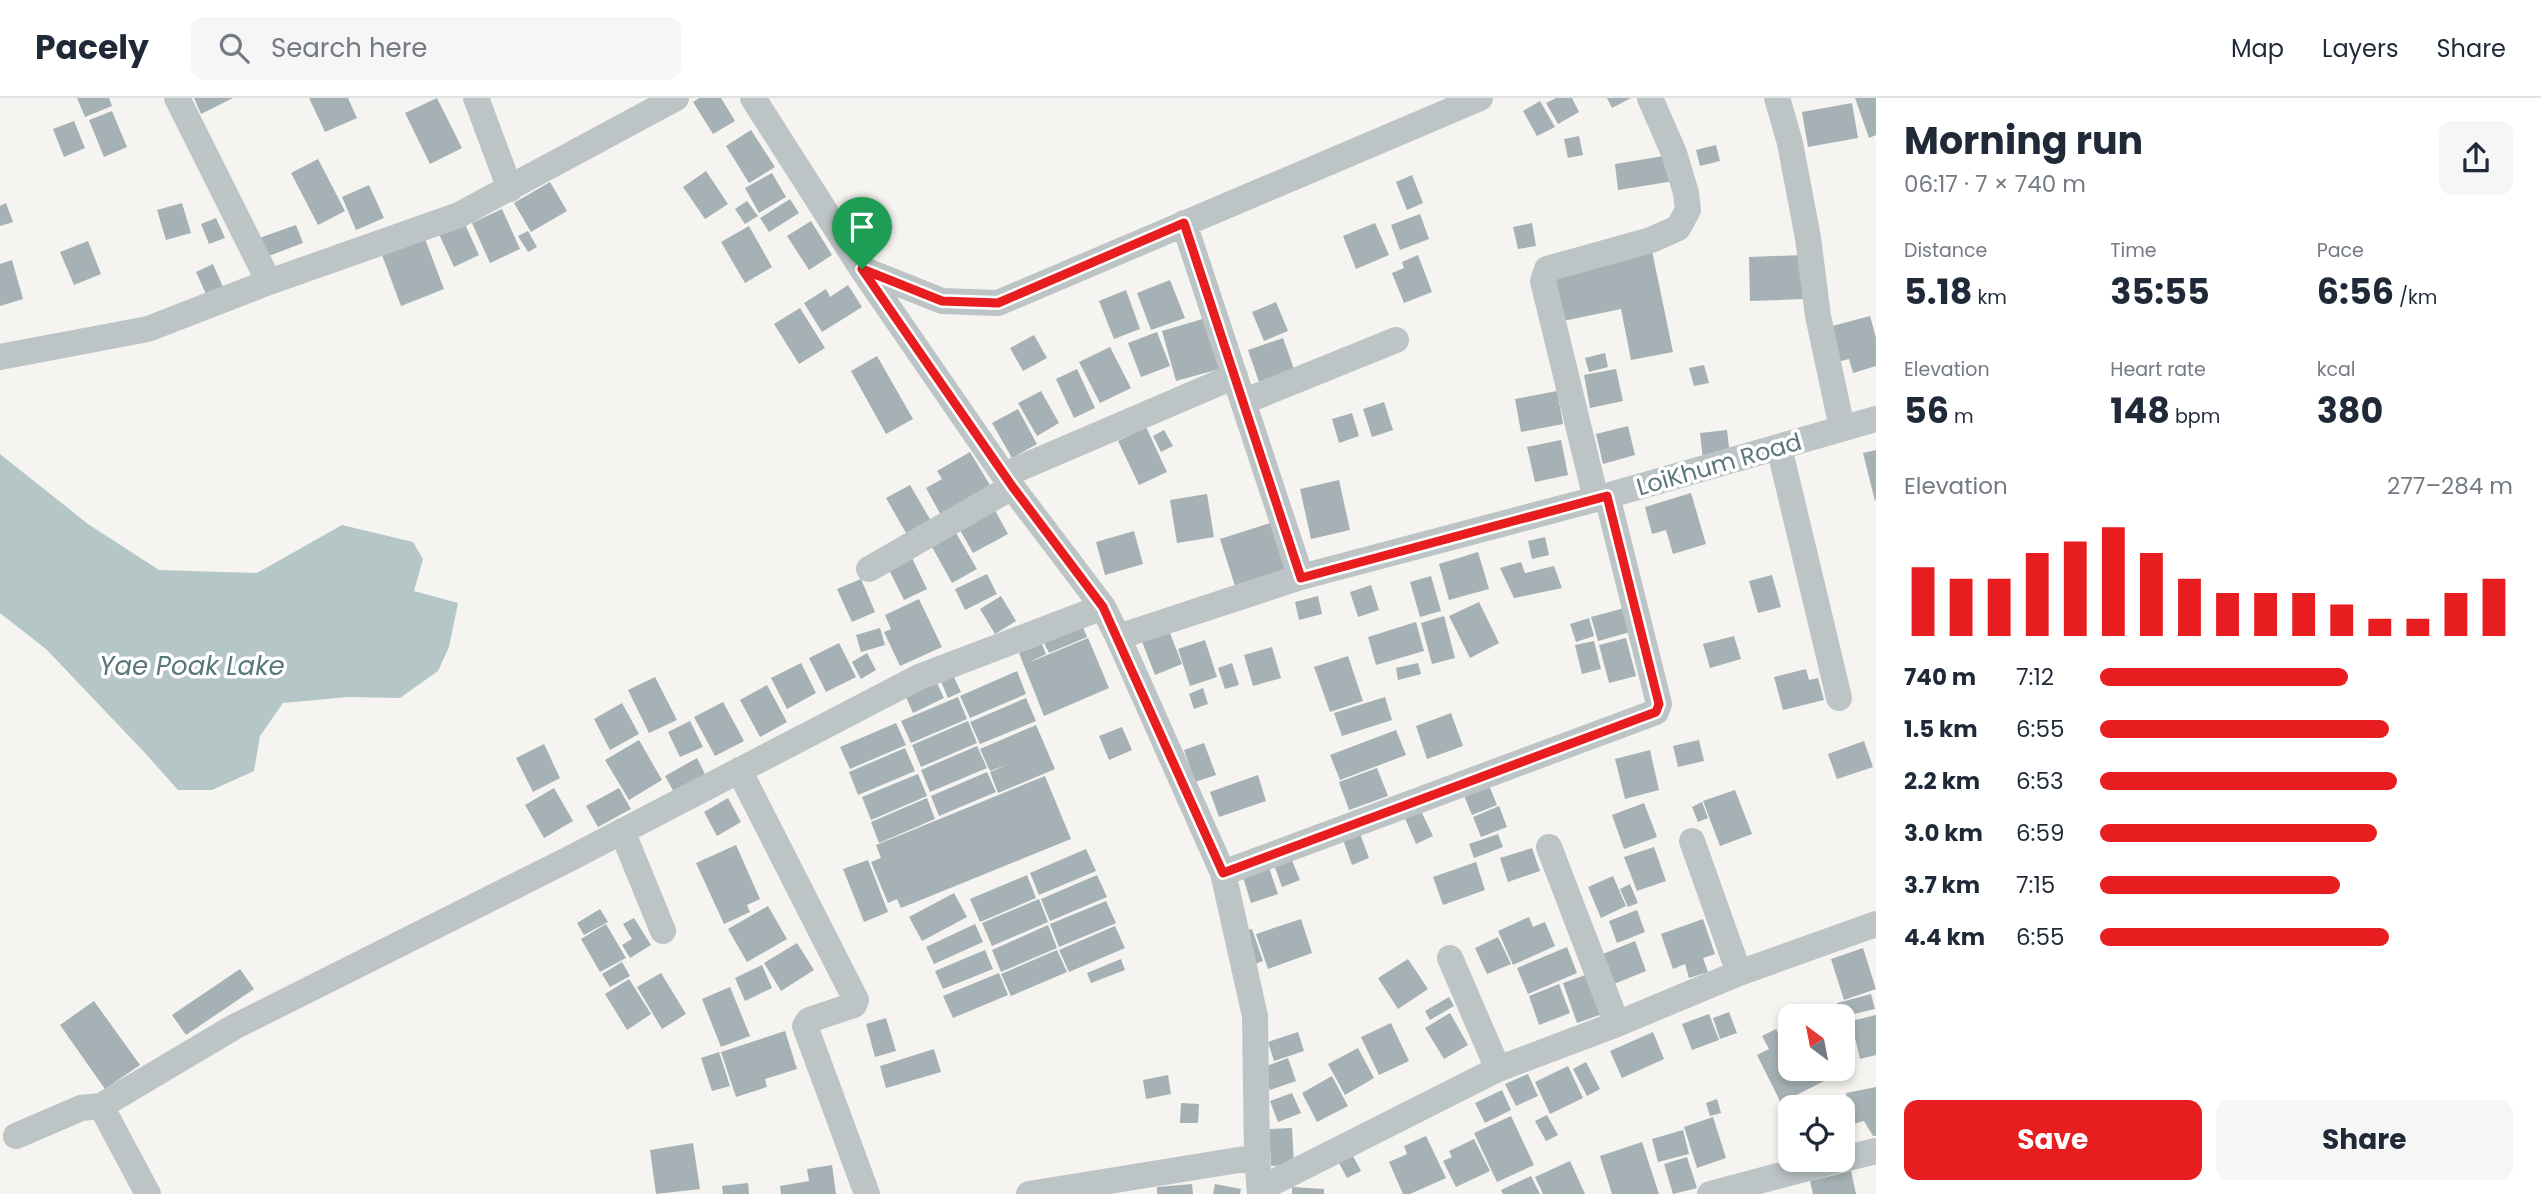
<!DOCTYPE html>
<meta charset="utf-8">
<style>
:root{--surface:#fff;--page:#f6f6f7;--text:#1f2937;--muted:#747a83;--line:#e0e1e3;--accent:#e81d20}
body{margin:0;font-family:Poppins,sans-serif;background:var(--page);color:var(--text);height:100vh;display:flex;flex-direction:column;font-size:26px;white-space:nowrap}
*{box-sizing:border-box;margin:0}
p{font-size:23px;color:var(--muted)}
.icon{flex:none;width:38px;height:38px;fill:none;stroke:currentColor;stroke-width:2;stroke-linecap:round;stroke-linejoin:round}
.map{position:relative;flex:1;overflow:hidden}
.details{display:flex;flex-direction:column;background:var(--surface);width:665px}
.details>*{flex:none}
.needle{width:46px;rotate:328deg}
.buttons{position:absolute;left:1778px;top:906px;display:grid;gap:14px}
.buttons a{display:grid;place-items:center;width:77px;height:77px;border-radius:14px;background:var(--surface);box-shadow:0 4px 10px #0003;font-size:35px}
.pin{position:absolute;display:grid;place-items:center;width:60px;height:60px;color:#fff;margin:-72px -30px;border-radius:50% 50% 50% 0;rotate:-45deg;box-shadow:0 0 7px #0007}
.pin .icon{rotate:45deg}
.round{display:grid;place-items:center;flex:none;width:74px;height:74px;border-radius:14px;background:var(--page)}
.summary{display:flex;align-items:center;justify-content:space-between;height:119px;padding:0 28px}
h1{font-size:38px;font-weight:700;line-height:52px}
.figures{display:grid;grid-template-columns:repeat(3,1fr);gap:10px;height:119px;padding:7px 28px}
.figures div{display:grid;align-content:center}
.figures b{font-size:35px;font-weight:700}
.figures small{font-size:19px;font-weight:400}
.figures p{font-size:19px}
.chart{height:196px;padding:14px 28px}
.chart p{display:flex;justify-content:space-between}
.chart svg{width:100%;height:126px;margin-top:7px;stroke:var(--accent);stroke-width:6}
.primary-button{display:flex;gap:14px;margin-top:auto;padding:14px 28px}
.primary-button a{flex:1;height:80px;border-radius:14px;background:var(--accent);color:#fff;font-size:28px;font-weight:700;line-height:80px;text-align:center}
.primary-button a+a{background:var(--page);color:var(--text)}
ul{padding:0 28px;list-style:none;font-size:23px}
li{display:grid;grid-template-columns:112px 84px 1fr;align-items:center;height:52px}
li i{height:18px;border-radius:9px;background:var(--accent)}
header{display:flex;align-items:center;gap:42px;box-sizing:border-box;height:98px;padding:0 35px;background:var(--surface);border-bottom:2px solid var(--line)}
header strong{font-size:33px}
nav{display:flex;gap:38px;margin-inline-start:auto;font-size:24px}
.search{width:490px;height:63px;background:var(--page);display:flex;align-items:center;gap:18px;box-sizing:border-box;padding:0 24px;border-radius:14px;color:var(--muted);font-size:26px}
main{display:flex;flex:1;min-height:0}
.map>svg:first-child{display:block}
</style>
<header>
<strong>Pacely</strong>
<div class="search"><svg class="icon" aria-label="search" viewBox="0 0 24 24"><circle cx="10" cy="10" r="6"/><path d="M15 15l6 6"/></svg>Search here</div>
<nav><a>Map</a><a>Layers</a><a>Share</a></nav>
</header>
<main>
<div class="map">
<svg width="1876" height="1096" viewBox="0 0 1876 1096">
<rect width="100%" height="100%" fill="#f5f4f0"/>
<path fill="#b5c6c7" d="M0,356L88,426L159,472L257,475L342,427L413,444L423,461L414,493L458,505L449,549L438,573L400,600L348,599L283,605L260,638L254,673L212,692H178L145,655L46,551L0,515Z"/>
<path fill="#a5b1b4" d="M77,0H109L112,8L85,19Z
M194,0H233L201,16Z
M309,0H348L357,20L325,34Z
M437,0L462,50L430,66L405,15Z
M699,0H721L735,23L713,36L693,4Z
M1556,0H1572L1579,14L1558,26L1546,5Z
M1607,0H1631L1612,10Z
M1855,0H1876V37L1869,40Z
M1540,3L1555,29L1537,38L1523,13Z
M1852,5L1858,40L1808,49L1802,14Z
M112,13L127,49L104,59L89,22Z
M74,23L85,50L64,59L53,31Z
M751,32L775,69L749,85L726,48Z
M1579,38L1583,57L1568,60L1564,41Z
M1716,47L1720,63L1700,68L1696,52Z
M1670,57L1674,83L1618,92L1615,66Z
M318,61L345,113L318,127L291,75Z
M706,73L728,106L705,121L683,89Z
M772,75L786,99L759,115L745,90Z
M1412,77L1423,105L1407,112L1396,84Z
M550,84L567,113L531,134L514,105Z
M369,87L384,120L356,132L342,99Z
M790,101L799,115L769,134L760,120Z
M747,103L758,118L745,126L735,111Z
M6,105L13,124L0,128V108Z
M182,105L191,135L166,142L157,112Z
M502,111L520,151L490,165L472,125Z
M1420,116L1429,141L1400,152L1391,127Z
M216,120L225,140L209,146L201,126Z
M811,123L832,157L809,172L787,138Z
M464,124L479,157L454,169L439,136Z
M1375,125L1389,157L1356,171L1343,138Z
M1532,125L1536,148L1518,151L1513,129Z
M296,127L303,145L266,159L259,140Z
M749,128L772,169L745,185L721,144Z
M528,133L537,149L528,154L518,138Z
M425,141L444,191L401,208L382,157Z
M88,143L101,176L74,187L60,154Z
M1652,153L1673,254L1631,262L1621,211L1563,223L1553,174Z
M1418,157L1432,194L1404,205L1392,175L1404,170L1402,164Z
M1803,157L1804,201L1750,203L1749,159Z
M12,162L23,201L0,208V166Z
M213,166L223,189L206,196L196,174Z
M1170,182L1185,220L1151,232L1137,195Z
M848,187L862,209L822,234L804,205L826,191L830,199Z
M1126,192L1140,231L1114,241L1099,203Z
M1276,204L1288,233L1264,243L1252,214Z
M800,210L825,250L799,266L774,226Z
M1870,218L1876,240V268L1853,275L1849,261L1834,265L1825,230Z
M1209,219L1223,270L1176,283L1162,233Z
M1157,234L1170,268L1141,279L1128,245Z
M1034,237L1047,260L1023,273L1010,250Z
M1283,240L1294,271L1259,284L1248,252Z
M1110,249L1131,290L1100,305L1079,264Z
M1605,255L1608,269L1589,274L1585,260Z
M877,258L913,321L886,336L851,273Z
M1704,267L1709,285L1694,288L1689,270Z
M1077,271L1095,310L1074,320L1056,281Z
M1616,271L1623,303L1590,310L1584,277Z
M1041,293L1059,325L1037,338L1018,305Z
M1557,293L1563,326L1521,334L1515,301Z
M1384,304L1393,332L1372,339L1363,311Z
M1018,311L1037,346L1012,360L992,325Z
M1352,315L1359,338L1339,345L1332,321Z
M1628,328L1635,357L1603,366L1596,336Z
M1146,329L1167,374L1139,387L1118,343Z
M1164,332L1173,348L1161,354L1153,338Z
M1727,332L1730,358L1703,362L1700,335Z
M1561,342L1568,377L1535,384L1527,349Z
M1876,352V402L1875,403L1863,355Z
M970,354L993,392L943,421L926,390L942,381L937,373Z
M1339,382L1350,432L1311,441L1300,391Z
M910,387L934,428L910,442L886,400Z
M1691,395L1706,446L1673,456L1666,432L1652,436L1645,409Z
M1207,396L1214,439L1177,445L1170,402Z
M991,405L1008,436L973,455L956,425Z
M1270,425L1285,472L1235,488L1220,441Z
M1134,433L1143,466L1105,477L1096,444Z
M956,435L977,471L952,485L932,449Z
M1545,439L1549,457L1532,461L1528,443Z
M1478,454L1489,491L1449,502L1439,466Z
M910,456L927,491L904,502L887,468Z
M1521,464L1525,475L1554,468L1562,490L1514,500L1500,470Z
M987,476L997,496L965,512L955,491Z
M1772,477L1781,509L1758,515L1749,483Z
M1431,478L1441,513L1420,519L1410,484Z
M861,481L875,514L852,524L837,491Z
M1371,487L1379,512L1358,519L1350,494Z
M1001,498L1016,523L995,536L980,511Z
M1318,498L1322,516L1299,522L1295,504Z
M919,501L942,549L900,568L884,534L891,531L885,517Z
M1479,504L1499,545L1470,560L1449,518Z
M1628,509L1634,533L1598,543L1591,519Z
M1444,518L1455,560L1432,566L1421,525Z
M1589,520L1594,538L1576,544L1570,526Z
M1416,524L1424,553L1376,567L1368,539Z
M1083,529L1087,539L1049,555L1044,545Z
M880,530L885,547L861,554L856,537Z
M1168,530L1182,566L1155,577L1141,541Z
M1734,538L1741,561L1710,570L1703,546Z
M1088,540L1109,590L1044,618L1019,555L1042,546L1046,556L1028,565Z
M1626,540L1636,578L1609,585L1599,547Z
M1205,542L1217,579L1190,588L1178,551Z
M1594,543L1601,571L1582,576L1575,547Z
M839,545L856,579L826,594L809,560Z
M1272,549L1281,580L1253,588L1244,557Z
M867,555L876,572L861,581L852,564Z
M1348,558L1363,603L1330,614L1314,569Z
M801,565L816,595L787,611L771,580Z
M1232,565L1239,587L1225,591L1218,570Z
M1418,565L1421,576L1398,582L1396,570Z
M1806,571L1809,582L1818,580L1824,602L1783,612L1774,579Z
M1017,573L1026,596L970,620L960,598Z
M952,575L961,594L948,600L940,581Z
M655,579L677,622L649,635L628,592Z
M937,585L944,600L913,615L906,599Z
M767,587L787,624L760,639L740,602Z
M1203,590L1208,606L1194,611L1189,596Z
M958,599L967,621L911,645L901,623Z
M1385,599L1392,622L1342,638L1334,615Z
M1026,600L1036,623L980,646L970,624Z
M723,604L744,643L715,658L694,619Z
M622,605L639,636L610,652L594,621Z
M1451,615L1463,648L1427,661L1416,628Z
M690,623L703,649L680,659L668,634Z
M968,623L977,645L921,669L912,647Z
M896,625L906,647L850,671L840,649Z
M1036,627L1055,671L998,695L990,674L1009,666L990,673L980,651Z
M1122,629L1132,652L1109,662L1099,638Z
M1396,632L1406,657L1340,682L1330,657Z
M639,642L662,682L629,702L605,662Z
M1699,642L1704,663L1678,669L1673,648Z
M1864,643L1873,669L1837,681L1828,656Z
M1204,645L1216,677L1195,684L1184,652Z
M544,646L560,680L533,694L516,660Z
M977,648L987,670L930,694L921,672Z
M905,650L915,673L858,697L849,674Z
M1650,652L1659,692L1625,701L1615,661Z
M697,660L705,676L674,694L665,678Z
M1377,670L1388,698L1349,712L1339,684Z
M987,674L996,694L939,718L931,698Z
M918,676L927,698L871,722L862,699Z
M1258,677L1266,703L1219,719L1210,694Z
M1045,678L1071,741L901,810L897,801L888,805L871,764L881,760L876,747Z
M1488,685L1497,707L1472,717L1463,695Z
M554,690L573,723L544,740L525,707Z
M619,690L631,711L598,729L586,708Z
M1735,692L1752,736L1720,748L1703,703Z
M728,700L741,724L717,738L704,714Z
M927,700L935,721L879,745L871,724Z
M1702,704L1708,720L1698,724L1692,709Z
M1644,705L1657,739L1624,751L1612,717Z
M1499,708L1507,729L1481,739L1473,719Z
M1420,711L1433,738L1416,746L1404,718Z
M1359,733L1369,760L1352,767L1342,739Z
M1498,736L1503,749L1474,760L1469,746Z
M736,747L760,801L747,807L750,814L724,826L696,765Z
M1654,749L1666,783L1637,793L1624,759Z
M1532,750L1540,773L1508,784L1500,760Z
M1086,751L1096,773L1039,797L1030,775Z
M1289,755L1300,782L1282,789L1272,761Z
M868,762L888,814L864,824L843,771Z
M1476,764L1485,792L1443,807L1433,779Z
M1268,767L1278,796L1251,805L1242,776Z
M1027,777L1036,800L980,824L970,801Z
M1097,777L1107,799L1050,823L1041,801Z
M1613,778L1626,808L1601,820L1588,789Z
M1630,786L1638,805L1628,809L1620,791Z
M954,795L967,819L922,843L909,819Z
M1039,801L1048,824L992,848L982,825Z
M1106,803L1116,825L1059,849L1050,826Z
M768,808L787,841L747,864L728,831Z
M600,811L608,824L584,837L577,825Z
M1637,812L1645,834L1617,845L1609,823Z
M1529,819L1533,829L1545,824L1555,848L1513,867L1498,833Z
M634,820L651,847L630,860L622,847L632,841L623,826Z
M1301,821L1312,855L1268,871L1256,836Z
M1703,821L1715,856L1703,860L1708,874L1689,880L1685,866L1673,871L1661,836Z
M606,826L626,860L600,874L581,841Z
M975,826L983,844L934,866L926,849Z
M1048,827L1057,850L1001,874L992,852Z
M1115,828L1125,850L1069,874L1059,852Z
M1252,831L1263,863L1253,867L1242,834Z
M1498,839L1511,866L1487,876L1475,850Z
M1635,843L1646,873L1609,888L1598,858Z
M797,845L814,872L781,893L764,865Z
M1567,849L1577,875L1528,896L1517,870Z
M1863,850L1876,891L1844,902L1831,861Z
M985,852L993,871L943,891L935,873Z
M1057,852L1067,874L1011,898L1001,876Z
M1121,861L1125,872L1091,885L1087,875Z
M1408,861L1428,891L1398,911L1378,880Z
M622,864L630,878L610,889L602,876Z
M762,867L772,890L745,903L735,880Z
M240,871L254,891L186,937L172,917Z
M661,875L686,916L662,931L637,889Z
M999,875L1008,897L953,920L943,898Z
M1591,875L1605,915L1577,925L1563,885Z
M629,881L651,916L627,932L605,896Z
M1559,886L1570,915L1539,927L1529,898Z
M730,889L750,938L721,949L702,901Z
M1871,896L1875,911L1841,919L1837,905Z
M1449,899L1454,908L1430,922L1425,913Z
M94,903L140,967L105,991L60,927Z
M1729,914L1737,935L1720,941L1713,920Z
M1450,915L1468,947L1444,961L1425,930Z
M1709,916L1719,942L1692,952L1682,926Z
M1876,917V957L1860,961L1851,923Z
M886,920L896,953L875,959L866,926Z
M1391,925L1409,963L1379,977L1361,939Z
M1776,931L1779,937L1790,931V971H1820L1826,982L1781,1005L1757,957L1769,951L1762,938Z
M785,933L797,971L765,981L767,989L736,999L721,954Z
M1298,934L1304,953L1274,963L1268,944Z
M1653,934L1664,961L1622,980L1610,953Z
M1358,950L1374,980L1345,997L1328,966Z
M934,951L941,974L886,990L880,968Z
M719,954L730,988L712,993L701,960Z
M1288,960L1296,983L1270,992L1261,970Z
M1586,964L1600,991L1587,998L1573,971Z
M1568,968L1583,1000L1550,1016L1535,984Z
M1528,976L1538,998L1516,1008L1505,986Z
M1168,977L1171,996L1146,1001L1143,982Z
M1332,978L1348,1008L1317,1024L1302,995Z
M1876,989V1038H1873L1864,1023L1853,1026L1846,995Z
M1502,992L1511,1012L1485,1025L1475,1005Z
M1292,995L1301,1015L1278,1024L1270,1003Z
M1838,998L1842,1010H1801L1800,1009Z
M1717,1001L1721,1015L1710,1018L1706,1005Z
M1181,1005L1199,1006L1198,1025H1180Z
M1790,1012V1042L1786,1044L1778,1016Z
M1843,1015L1853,1045L1843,1048Z
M1547,1017L1558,1037L1546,1043L1535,1023Z
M1511,1018L1534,1067L1497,1084L1474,1035Z
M1713,1019L1726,1060L1697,1070L1684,1029Z
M1292,1030L1294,1067L1271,1068L1269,1031Z
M1683,1032L1689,1056L1658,1064L1652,1041Z
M1426,1038L1446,1080L1410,1096H1403L1389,1064L1407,1056L1404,1048Z
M1474,1041L1490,1073L1456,1089L1443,1063L1452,1059L1449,1053Z
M1642,1044L1659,1096H1612L1600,1058Z
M693,1045L700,1091L656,1096L650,1052Z
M1353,1058L1361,1073L1347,1080L1339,1065Z
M1687,1059L1697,1090L1673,1096L1664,1066Z
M1570,1063L1585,1096H1543L1535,1079Z
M832,1067L836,1096H781L780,1088L809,1083L807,1071Z
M1851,1073L1856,1096H1813L1810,1083Z
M1531,1078L1540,1096H1503L1501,1092Z
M748,1085L749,1096H723L722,1088Z
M1192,1086L1193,1096H1157V1089Z
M1215,1086L1241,1091L1240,1096H1213Z
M1292,1089L1324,1091V1096H1292Z"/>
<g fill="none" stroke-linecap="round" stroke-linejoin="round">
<path stroke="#bdc4c6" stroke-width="26" d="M177,0L269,184
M476,0L510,91
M753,0L862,171L1012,389L1103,509L1118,539L1223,775L1255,918L1257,1059L1260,1096
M1777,0L1790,45L1808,140L1818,218L1842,330
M1184,125L1301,479
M862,171L942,203L998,205L1480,0
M0,259L148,231L269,184L459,117L676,0
M1243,304L1396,242
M1779,349L1839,600
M1004,377L1235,278
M1596,401L1543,183L1547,171L1651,142L1678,130L1688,112L1686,95L1674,55L1650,0
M869,471L1012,389
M1118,539L1301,479L1596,401L1876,321
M739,672L856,902L854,907L809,922L805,928L867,1096
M622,733L663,833
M1692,743L1739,875
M1549,749L1617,926
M1223,775L1656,614L1659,606L1607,398
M1450,860L1498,971
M101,1008L148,1096
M16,1038L81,1010L101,1008L234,929L569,761L919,579L1103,509
M1843,1061L1876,1053
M1260,1091L1498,971L1617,926L1739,875L1876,826
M1029,1096L1257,1059
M1710,1096L1838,1062"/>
</g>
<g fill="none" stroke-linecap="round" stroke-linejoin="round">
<defs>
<path id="route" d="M1184,125L1301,480L1607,398L1659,606L1656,614L1223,775L1103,509L1012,388L862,171L942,203L998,205Z"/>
</defs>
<use href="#route" stroke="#fff" stroke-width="14"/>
<use href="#route" stroke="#e81d20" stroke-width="9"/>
</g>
<g text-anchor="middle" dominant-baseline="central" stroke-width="7" stroke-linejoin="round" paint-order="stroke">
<g font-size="24" fill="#5e777d" stroke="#fff">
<text transform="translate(1719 366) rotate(-16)">LoiKhum Road</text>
</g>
<g font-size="26" font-style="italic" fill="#597879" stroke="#fff">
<text x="192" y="568">Yae Poak Lake</text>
</g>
</g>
</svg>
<div class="buttons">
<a><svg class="needle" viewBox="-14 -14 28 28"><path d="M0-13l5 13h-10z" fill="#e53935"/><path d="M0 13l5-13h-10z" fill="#747a83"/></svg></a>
<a><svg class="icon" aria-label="locate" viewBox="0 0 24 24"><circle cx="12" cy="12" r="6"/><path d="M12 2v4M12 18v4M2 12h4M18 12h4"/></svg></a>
</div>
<div class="pin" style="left:862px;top:171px;background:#1e9e55"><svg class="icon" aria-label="arrive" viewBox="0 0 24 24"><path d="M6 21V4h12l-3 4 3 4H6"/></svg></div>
</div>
<section class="details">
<div class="summary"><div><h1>Morning run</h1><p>06:17 · 7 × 740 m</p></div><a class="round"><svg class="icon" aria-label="share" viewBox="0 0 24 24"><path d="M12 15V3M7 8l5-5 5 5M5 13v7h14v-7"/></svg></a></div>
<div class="figures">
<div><p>Distance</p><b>5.18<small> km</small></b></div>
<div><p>Time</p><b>35:55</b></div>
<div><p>Pace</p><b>6:56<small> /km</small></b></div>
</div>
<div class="figures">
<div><p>Elevation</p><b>56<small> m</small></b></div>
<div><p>Heart rate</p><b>148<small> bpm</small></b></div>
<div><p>kcal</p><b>380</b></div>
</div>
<div class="chart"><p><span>Elevation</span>277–284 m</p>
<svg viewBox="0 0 160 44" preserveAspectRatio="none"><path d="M5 44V20M15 44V24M25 44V24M35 44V15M45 44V11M55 44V6M65 44V15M75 44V24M85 44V29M95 44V29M105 44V29M115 44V33M125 44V38M135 44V38M145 44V29M155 44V24"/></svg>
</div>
<ul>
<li><b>740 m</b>7:12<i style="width:60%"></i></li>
<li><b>1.5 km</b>6:55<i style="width:70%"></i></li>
<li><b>2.2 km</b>6:53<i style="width:72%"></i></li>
<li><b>3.0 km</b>6:59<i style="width:67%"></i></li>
<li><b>3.7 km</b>7:15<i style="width:58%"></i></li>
<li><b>4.4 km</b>6:55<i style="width:70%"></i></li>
</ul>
<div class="primary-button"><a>Save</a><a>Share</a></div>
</section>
</main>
